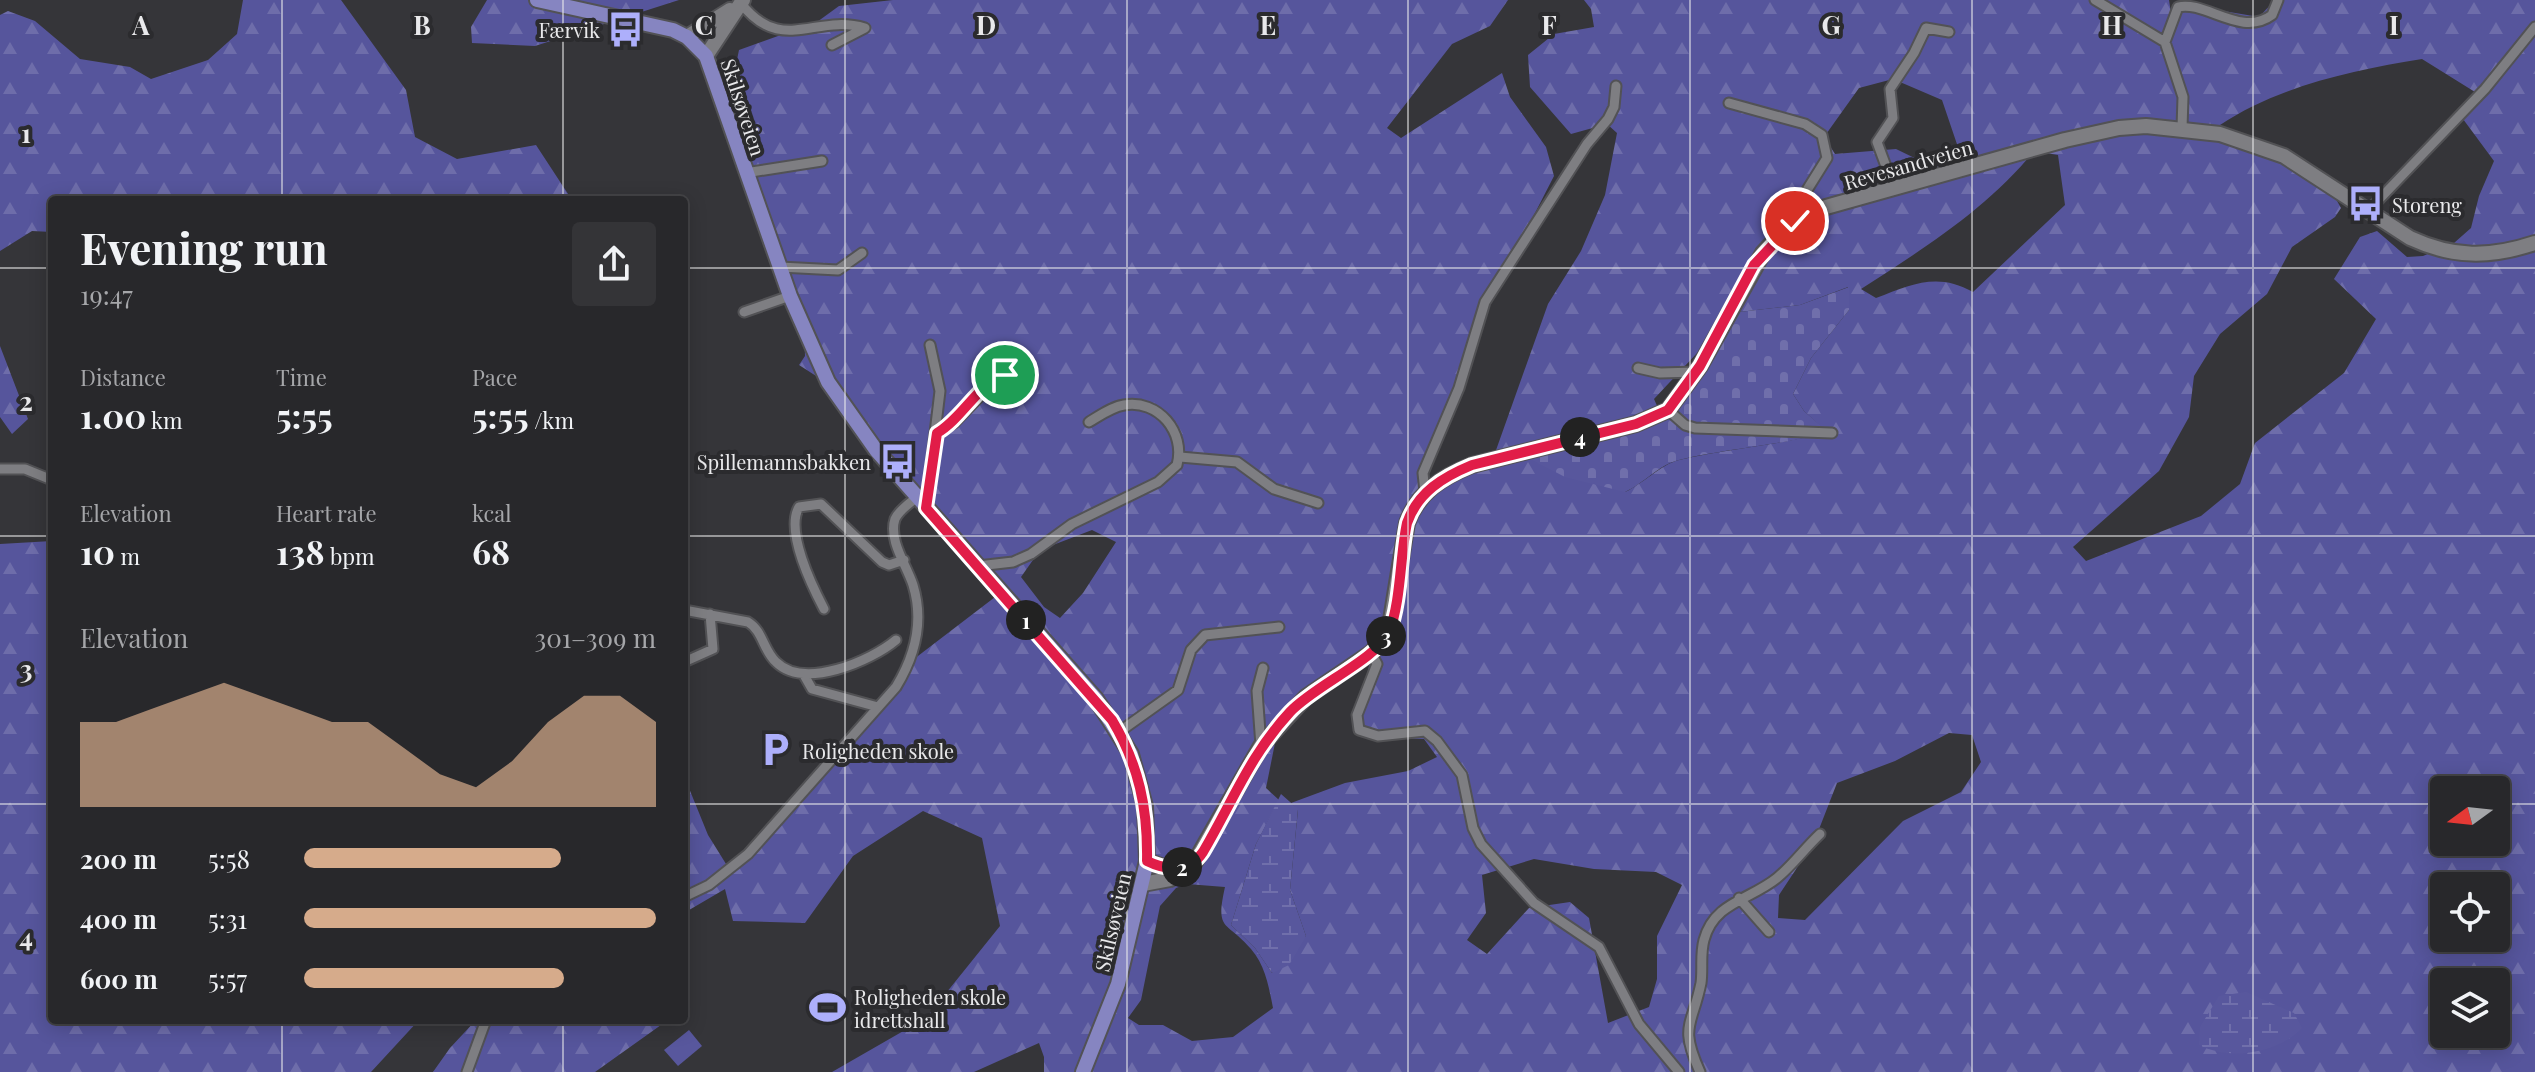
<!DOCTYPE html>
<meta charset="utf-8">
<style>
:root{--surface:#28282b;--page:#343437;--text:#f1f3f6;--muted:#a5a6a9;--line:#444447;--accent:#d6ab8b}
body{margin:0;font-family:"Playfair Display",serif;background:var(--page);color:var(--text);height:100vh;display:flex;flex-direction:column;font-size:30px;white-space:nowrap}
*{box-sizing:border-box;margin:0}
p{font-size:26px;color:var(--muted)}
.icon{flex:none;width:44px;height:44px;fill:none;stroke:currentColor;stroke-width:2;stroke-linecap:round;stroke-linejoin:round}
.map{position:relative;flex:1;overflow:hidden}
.panel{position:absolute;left:48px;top:196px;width:640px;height:828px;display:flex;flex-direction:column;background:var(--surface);border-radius:8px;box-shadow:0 4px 20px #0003,0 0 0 2px var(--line)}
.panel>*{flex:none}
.needle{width:52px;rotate:255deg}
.buttons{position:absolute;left:2430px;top:776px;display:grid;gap:16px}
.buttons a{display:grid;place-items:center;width:80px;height:80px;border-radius:8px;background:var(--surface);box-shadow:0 4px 20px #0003,0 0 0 2px var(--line);font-size:40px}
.pin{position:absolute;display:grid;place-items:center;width:68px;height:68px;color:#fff;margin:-34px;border:4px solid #fff;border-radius:50%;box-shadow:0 2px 8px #0007}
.km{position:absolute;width:40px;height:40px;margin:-20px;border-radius:50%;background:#222;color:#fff;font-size:22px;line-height:40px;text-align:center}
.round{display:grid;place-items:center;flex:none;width:84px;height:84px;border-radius:8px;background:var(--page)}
.overview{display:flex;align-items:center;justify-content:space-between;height:136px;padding:0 32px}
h1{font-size:44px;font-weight:700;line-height:60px}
.stats{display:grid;grid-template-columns:repeat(3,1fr);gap:12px;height:136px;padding:8px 32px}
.stats div{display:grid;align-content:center}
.stats b{font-size:34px;font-weight:700}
.stats small{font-size:22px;font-weight:400}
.stats p{font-size:22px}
.chart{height:224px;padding:16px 32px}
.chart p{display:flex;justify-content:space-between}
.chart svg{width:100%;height:144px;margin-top:8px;fill:var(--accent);opacity:.7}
ul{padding:0 32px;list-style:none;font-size:26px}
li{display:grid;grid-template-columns:128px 96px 1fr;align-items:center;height:60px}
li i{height:20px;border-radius:10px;background:var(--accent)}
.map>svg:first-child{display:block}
</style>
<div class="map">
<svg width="2535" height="1072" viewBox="0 0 2535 1072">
<defs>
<pattern id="forest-firs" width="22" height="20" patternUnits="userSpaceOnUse" patternTransform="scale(2)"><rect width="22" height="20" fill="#56559c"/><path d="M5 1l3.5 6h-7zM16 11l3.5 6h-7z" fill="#6e6daa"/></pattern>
<pattern id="wetland-marsh" width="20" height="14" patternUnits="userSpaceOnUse" patternTransform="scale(2)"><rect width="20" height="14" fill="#58579d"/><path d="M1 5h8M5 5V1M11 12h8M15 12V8" fill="none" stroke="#706fab"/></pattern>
<pattern id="cemetery-stones" width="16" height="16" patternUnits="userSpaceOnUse" patternTransform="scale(2)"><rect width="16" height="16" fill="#58579d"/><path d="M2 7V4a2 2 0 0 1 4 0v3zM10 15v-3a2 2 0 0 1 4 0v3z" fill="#706fab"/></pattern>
</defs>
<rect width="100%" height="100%" fill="#353539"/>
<path fill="url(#forest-firs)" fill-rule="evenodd" d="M243,0H341L406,90L415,137L457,159L536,145L572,200H52V232L32,231L0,251V15L8,11L35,21L80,59L130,67L151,79L208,60L237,34Z
M487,0H679L535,46L472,43L471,27Z
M893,0H1508L1490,26L1452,44L1387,128L1401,138L1502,73L1510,97L1546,147L1554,176L1470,340L1422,485L1495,453L1548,304L1581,251L1605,195L1617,133L1607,124L1571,134L1530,87L1528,55L1554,34L1594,27L1591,9L1584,0H2169L2171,13L2190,0L2194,6L2259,17L2275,0H2535V1072H1044V1057L1039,1043L974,1072H832L926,1018L1000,926L982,838L923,811L853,856L805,923L733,921L725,889L684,913V776L708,835L731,872L881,705L914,659L999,594L827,383L799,365L805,356L804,326L741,151L731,89L739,50L817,22L839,6ZM2422,59L2475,92L2463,119L2494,161L2479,196L2471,228L2454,243L2423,256L2407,257L2377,231L2360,237L2334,279L2376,319L2344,373L2255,443L2240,484L2201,516L2086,561L2073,547L2159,471L2189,417L2194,376L2220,334L2267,294L2292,247L2335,217L2341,208L2328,185L2274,150L2220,125C2278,86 2354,70 2422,59ZM1893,79L1942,100L1961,156L1931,166L1896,149L1835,154L1824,137L1859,88ZM2034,151L2058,155L2065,205L1973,292C1938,272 1912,284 1876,298L1861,289C1923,249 1987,209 2034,151ZM1848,287L1849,310L1811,358L1793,394L1804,411L1827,432C1778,446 1728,448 1679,460C1660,465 1643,484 1625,492L1645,416L1658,408L1654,399L1728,320H1733L1739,312L1800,305ZM1092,530L1116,542L1083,593L1060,618L1044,607L1021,577L1040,550ZM1370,662L1356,720L1361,737L1424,739L1437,757L1408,771L1345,783L1291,803L1298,810L1290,890L1306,936L1272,973L1255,948L1231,925L1256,844L1279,800L1266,788L1275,743L1313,695ZM1949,733L1972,735L1981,762L1961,792L1903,821L1805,920L1778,918L1779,895L1814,842L1837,783L1895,761ZM2444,790H2496V842H2444ZM1534,859L1594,869L1656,872L1682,885L1657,936V979L1649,1007L1608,1023L1589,918L1570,902L1529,908L1487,954L1467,940L1486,913L1482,875ZM1187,884L1225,887C1215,932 1226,920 1251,949C1265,965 1269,987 1273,1008L1233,1037L1192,1041L1163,1025H1139L1128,1018L1141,1000L1160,906L1176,888ZM2444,886H2496V938H2444ZM2444,982H2496V1034H2444Z
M0,346L28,419L12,434L0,417Z
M52,541V1020H419L371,1072H0V544Z
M476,1020H668L595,1072H433L450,1048Z"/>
<path fill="url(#wetland-marsh)" d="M1281,794L1298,809L1290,890L1306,936L1289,965L1272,973L1255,948L1231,925L1256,844Z
M2246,992L2294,1013L2302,1028C2278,1053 2230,1061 2199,1045L2200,1027L2219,996Z"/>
<path fill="url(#cemetery-stones)" d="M1849,287V310L1811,358L1793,394L1804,411L1828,432C1779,446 1728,448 1679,460C1660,464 1643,484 1625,492L1565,477L1517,452L1578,441L1685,397L1739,312L1800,305Z"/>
<path fill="#58579d" d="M689,1030L702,1046L678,1066L664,1050Z"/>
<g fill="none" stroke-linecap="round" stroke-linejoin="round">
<defs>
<path id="street" d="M2095,0L2165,42L2183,97L2182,128
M740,2C781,56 815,13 865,28L832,45
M2165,42L2178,7C2205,0 2241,38 2272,15L2278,0
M1729,103L1805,124L1822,135L1827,158L1792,214L1795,221
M745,173L822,161
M1894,188L1877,142L1893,118L1890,89L1914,53L1926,28L1949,32
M2369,210L2485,89L2535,27
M780,267L838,270L862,253
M744,312L790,296
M1638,368L1660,373L1696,372
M1668,410L1685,425L1695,428L1832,433
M937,433L954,423L999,376L1010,375L1021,383
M1180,457L1237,462L1274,489L1318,503
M0,469H25L52,480
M1425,492L1423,473L1459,388L1485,302L1587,144L1608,119L1614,107L1616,86
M926,508L940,391L930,345
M978,566L1013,562L1031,554L1072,524L1158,482L1177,465C1186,432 1158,399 1124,405C1111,407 1099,416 1089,422
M824,609C812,586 785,531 799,507L821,504L882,562L889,565L904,560
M684,610L748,622C763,631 763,650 776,662C804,690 871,661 896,640
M1371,653L1377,664L1357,715L1359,730L1378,736L1425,731L1437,741L1462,775L1473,828L1481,844L1534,903L1599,947L1639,1024L1679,1072
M684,662L713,649L710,614
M804,675L812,689L878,707
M1119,732L1178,690L1191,650L1205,635L1279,627
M1261,746L1257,691L1263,668
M684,897L709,885L748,854L896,687C915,656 924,621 913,585C907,566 888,540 895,519C899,510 910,503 917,497
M1739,898L1769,932
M467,1072L486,1020
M1700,1072C1679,1025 1692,1027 1701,983C1703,969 1700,954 1704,940C1714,902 1750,900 1777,878C1792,866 1805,848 1820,834"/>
<path id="secondary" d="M687,37L730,10
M706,56L743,0
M1147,861L1166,868L1188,866
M1143,884L1170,879L1191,869L1261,746L1306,697L1371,653L1389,632L1407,523C1418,492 1442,477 1472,465L1636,424L1668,410L1700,366L1763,253L1791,223L1826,207L2065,140L2119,128L2146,126L2220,134L2284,156L2410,238C2453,258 2490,258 2535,243"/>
<path id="primary" d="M537,0L673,30L687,37L706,56L790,296L828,382L876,450L1096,699L1131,754L1145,806L1147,861L1118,984L1083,1072"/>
</defs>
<use href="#street" stroke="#525255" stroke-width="13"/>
<use href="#secondary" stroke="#525255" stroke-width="18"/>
<use href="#primary" stroke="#525255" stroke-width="18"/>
<use href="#street" stroke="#7e7e82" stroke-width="9"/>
<use href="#secondary" stroke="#7e7e82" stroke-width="14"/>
<use href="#primary" stroke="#8685c1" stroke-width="14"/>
</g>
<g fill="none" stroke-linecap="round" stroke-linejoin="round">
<defs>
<path id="route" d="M1005,375C980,381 962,419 937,433L926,508L1112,720C1139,765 1148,809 1147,861C1167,871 1190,872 1203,852C1232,803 1250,755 1290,712C1314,686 1377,659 1389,632C1401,603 1400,555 1407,523C1418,492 1443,477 1472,465L1636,424L1668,410L1700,366L1754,265L1795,221"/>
</defs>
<use href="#route" stroke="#fff" stroke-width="16"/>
<use href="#route" stroke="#e11d48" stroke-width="10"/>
</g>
<path fill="none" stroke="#e9e9eb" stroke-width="2" stroke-opacity="0.55" d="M282,0V200M563,0V200M845,0V1072M1127,0V1072M1408,0V1072M1690,0V1072M1972,0V1072M2253,0V1072M0,268H52M684,268H2535M0,536H52M684,536H2535M0,804H52M684,804H2444M2496,804H2535M282,1020V1072M563,1020V1072"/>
<defs>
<symbol id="bus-bare" viewBox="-9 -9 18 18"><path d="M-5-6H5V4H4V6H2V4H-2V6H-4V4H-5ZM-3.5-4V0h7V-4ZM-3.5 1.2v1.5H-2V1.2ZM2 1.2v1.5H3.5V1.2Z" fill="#adaffb" stroke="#2b2b2e" stroke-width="2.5" paint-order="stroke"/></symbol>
<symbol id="parking-bare" viewBox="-9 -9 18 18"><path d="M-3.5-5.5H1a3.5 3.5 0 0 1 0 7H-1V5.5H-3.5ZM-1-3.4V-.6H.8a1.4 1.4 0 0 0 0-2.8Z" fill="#adaffb" stroke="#2b2b2e" stroke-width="2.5" paint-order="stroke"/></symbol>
<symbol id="stadium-bare" viewBox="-9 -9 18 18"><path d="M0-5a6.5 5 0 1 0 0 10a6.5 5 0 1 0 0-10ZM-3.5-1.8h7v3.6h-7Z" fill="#adaffb" stroke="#2b2b2e" stroke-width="2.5" paint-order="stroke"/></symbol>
</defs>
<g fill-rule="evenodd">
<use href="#bus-bare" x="600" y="4" width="51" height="51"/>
<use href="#bus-bare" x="2340" y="178" width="51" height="51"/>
<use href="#bus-bare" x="872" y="436" width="51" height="51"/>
<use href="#parking-bare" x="750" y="724" width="51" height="51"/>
<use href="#stadium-bare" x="802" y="982" width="51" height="51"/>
</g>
<g text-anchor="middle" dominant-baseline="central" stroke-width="8" stroke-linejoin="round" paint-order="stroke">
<g font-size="20" fill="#e9e9eb" stroke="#2b2b2e" text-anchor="start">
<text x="600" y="29" text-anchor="end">Færvik</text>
<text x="2392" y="204">Storeng</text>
<text x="871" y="461" text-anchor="end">Spillemannsbakken</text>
<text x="802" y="750">Roligheden skole</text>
<text x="854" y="996">Roligheden skole<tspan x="854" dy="23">idrettshall</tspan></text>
</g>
<g font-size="20" fill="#e9e9eb" stroke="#2b2b2e">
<text transform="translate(744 107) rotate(72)">Skilsøveien</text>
<text transform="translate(1908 164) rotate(-16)">Revesandveien</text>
<text transform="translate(1112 922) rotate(-77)">Skilsøveien</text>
</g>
</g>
<g font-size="26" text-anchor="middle" font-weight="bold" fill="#e9e9eb" stroke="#2b2b2e" stroke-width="8" stroke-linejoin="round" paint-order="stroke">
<text x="141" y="35">A</text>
<text x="422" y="35">B</text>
<text x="704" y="35">C</text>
<text x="986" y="35">D</text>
<text x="1268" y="35">E</text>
<text x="1549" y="35">F</text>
<text x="1831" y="35">G</text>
<text x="2112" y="35">H</text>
<text x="2394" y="35">I</text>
<text x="26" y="143">1</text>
<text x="26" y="411">2</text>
<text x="26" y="679">3</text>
<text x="26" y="947">4</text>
</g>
</svg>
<div class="buttons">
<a><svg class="needle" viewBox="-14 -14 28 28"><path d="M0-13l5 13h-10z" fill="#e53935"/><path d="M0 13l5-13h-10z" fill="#a5a6a9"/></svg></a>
<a><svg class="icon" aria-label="locate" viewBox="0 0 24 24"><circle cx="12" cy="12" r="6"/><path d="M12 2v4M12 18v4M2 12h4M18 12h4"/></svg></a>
<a><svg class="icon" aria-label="layers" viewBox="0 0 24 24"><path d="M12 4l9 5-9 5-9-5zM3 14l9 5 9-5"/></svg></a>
</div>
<div class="pin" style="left:1005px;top:375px;background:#1e9e55"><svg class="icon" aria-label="arrive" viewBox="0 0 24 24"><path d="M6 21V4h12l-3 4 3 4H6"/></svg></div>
<div class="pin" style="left:1795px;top:221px;background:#d93025"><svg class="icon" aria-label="check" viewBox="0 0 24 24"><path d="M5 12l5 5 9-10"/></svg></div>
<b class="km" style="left:1026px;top:620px">1</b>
<b class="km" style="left:1182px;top:867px">2</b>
<b class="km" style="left:1386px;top:636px">3</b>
<b class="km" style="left:1580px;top:437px">4</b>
<section class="panel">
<div class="overview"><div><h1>Evening run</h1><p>19:47</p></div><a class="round"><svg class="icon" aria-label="share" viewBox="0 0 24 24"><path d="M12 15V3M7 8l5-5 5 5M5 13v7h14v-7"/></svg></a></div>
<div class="stats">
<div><p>Distance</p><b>1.00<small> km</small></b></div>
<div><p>Time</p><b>5:55</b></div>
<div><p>Pace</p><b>5:55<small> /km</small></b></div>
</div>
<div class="stats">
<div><p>Elevation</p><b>10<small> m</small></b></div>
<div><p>Heart rate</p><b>138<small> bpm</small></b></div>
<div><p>kcal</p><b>68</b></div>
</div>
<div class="chart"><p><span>Elevation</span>301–309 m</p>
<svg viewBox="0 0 160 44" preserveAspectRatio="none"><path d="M0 44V18L10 18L20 14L30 10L40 6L50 10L60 14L70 18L80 18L90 26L100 34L110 38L120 30L130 18L140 10L150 10L160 18V44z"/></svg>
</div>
<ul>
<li><b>200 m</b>5:58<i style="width:73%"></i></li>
<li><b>400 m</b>5:31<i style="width:100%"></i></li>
<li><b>600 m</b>5:57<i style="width:74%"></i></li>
</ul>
</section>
</div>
